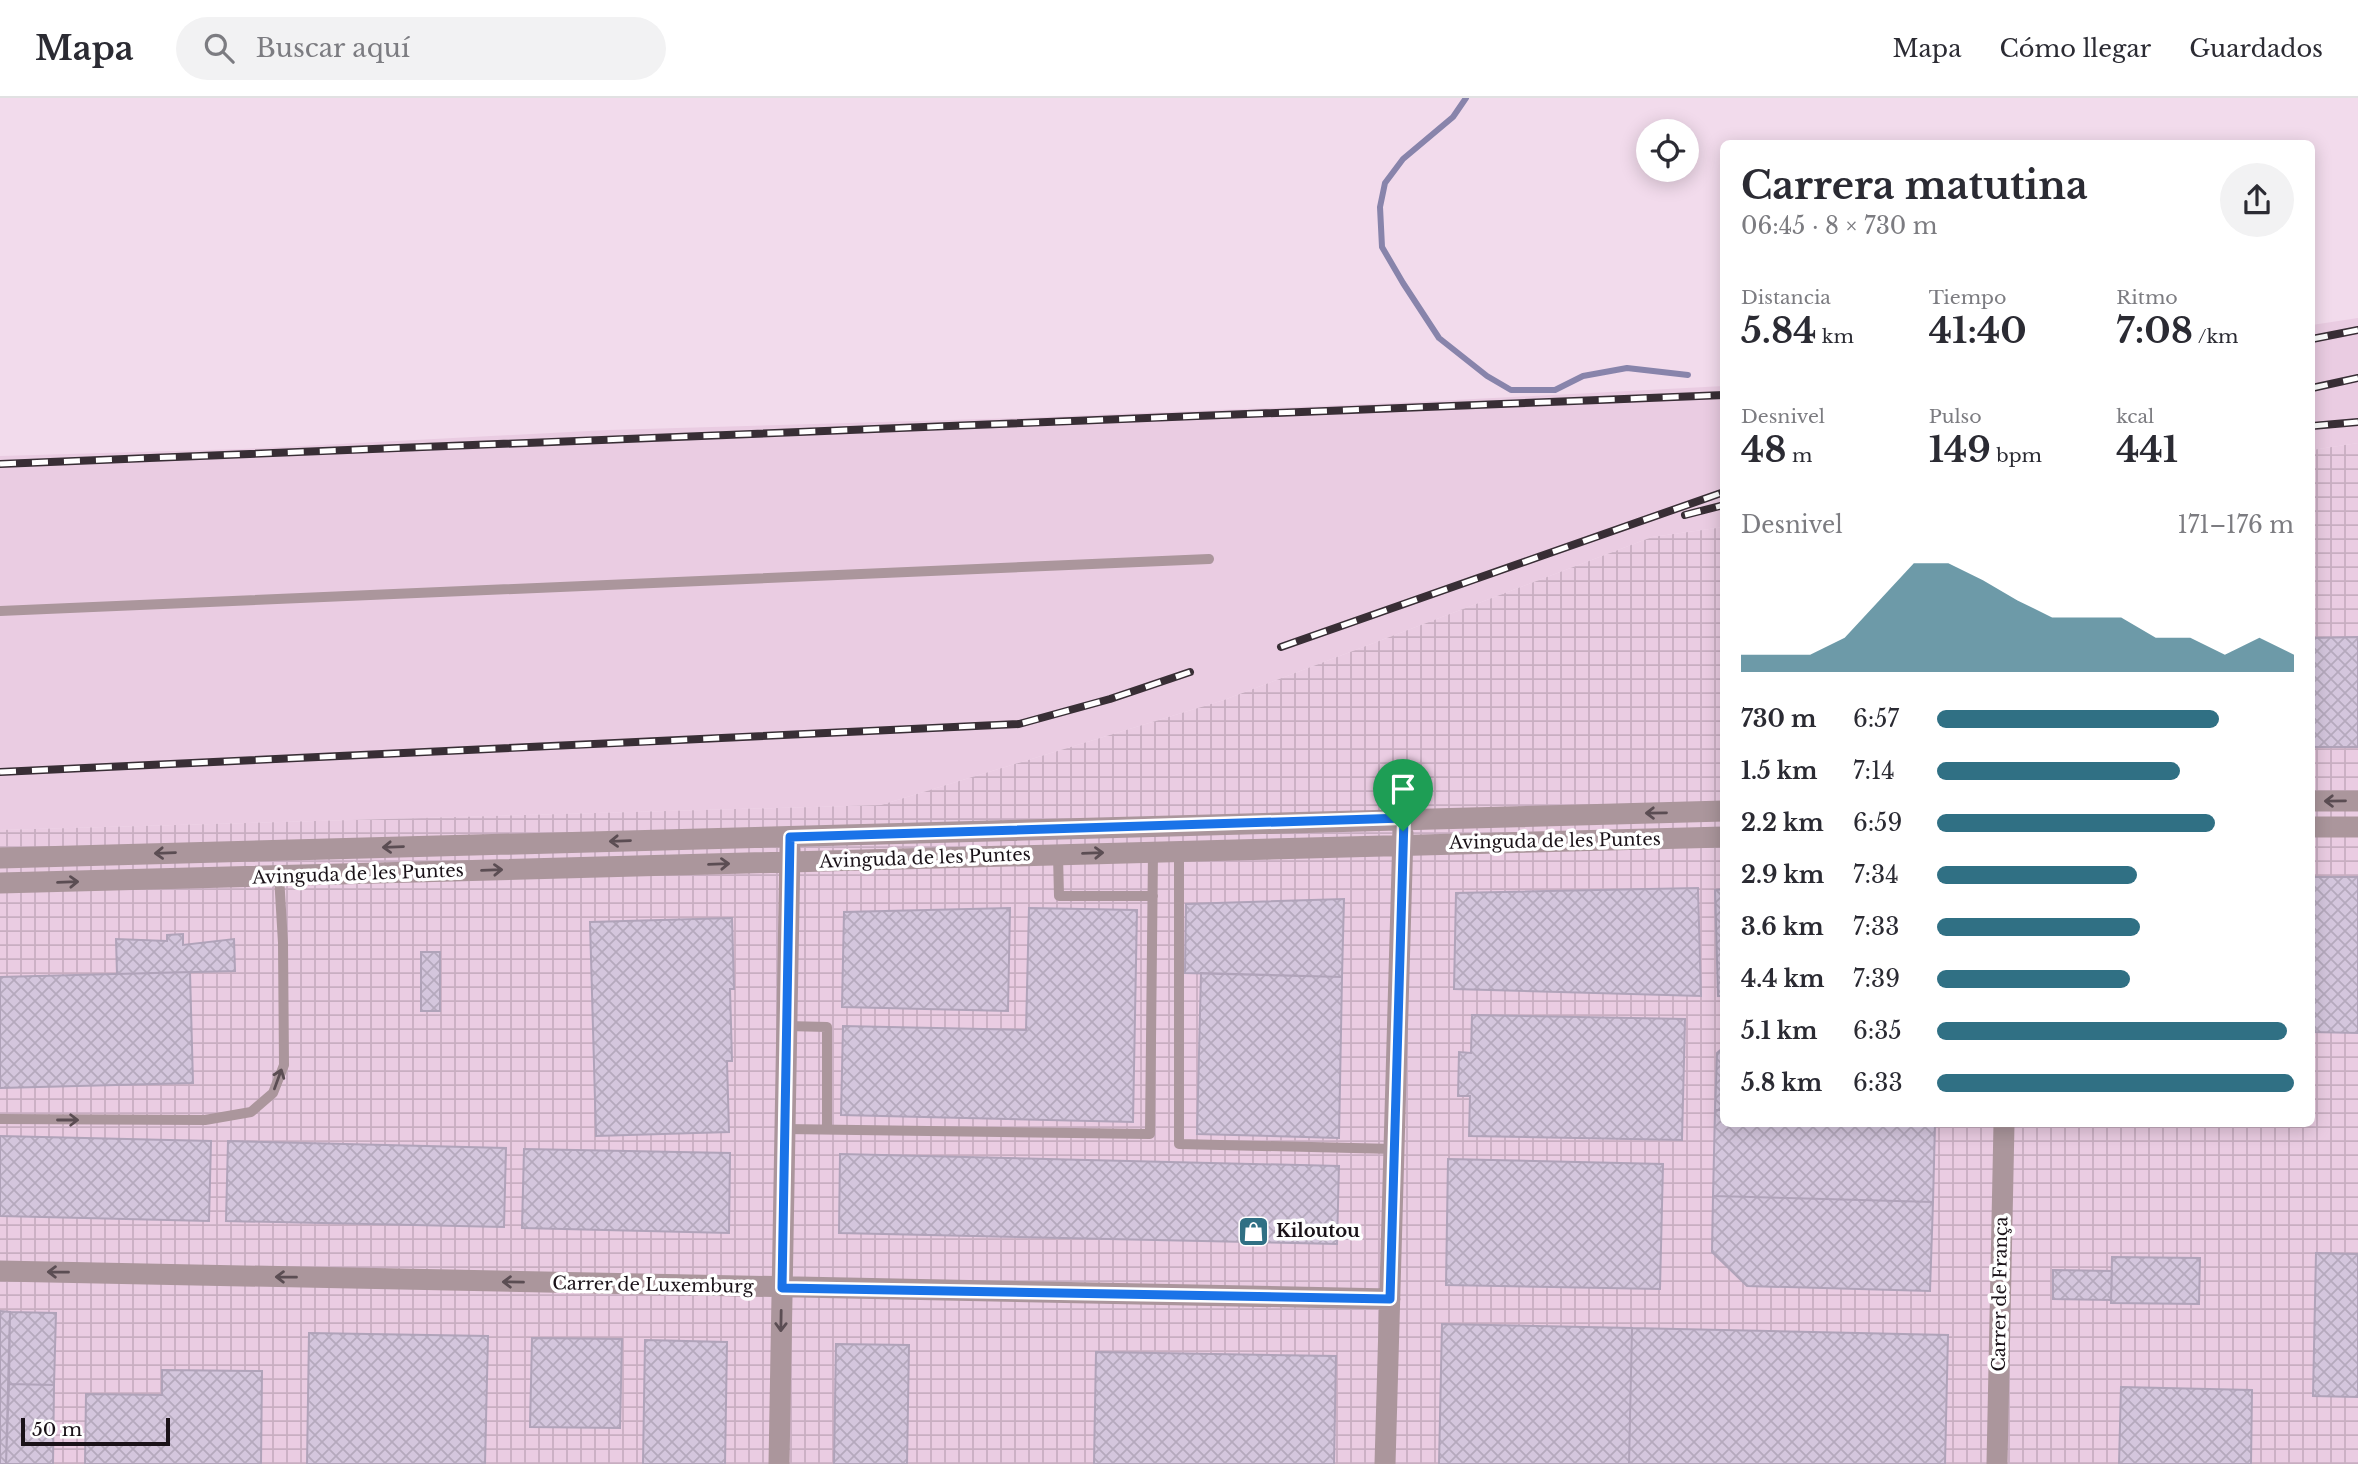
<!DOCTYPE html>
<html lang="es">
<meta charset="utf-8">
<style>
:root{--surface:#fff;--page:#f2f2f3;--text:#2b2b33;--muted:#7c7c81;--line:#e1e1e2;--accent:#307084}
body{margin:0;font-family:"Libre Baskerville",serif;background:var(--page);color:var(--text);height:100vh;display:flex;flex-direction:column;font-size:26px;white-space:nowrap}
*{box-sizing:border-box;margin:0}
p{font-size:23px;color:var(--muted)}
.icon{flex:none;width:38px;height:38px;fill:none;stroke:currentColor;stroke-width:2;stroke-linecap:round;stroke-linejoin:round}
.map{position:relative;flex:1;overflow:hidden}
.sheet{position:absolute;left:1720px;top:42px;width:595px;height:987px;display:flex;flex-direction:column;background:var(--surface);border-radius:10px;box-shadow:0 4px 18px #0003}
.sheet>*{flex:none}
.fabs{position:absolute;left:1636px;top:21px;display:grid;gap:14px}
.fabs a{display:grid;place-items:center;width:63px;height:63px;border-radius:50%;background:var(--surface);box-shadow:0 4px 18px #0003;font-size:35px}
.scale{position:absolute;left:21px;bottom:18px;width:149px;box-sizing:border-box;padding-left:7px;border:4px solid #1a1218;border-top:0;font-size:19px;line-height:24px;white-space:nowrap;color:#1a1218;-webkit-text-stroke:5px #fff;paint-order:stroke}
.pin{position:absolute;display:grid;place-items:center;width:60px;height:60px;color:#fff;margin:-72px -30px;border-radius:50% 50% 50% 0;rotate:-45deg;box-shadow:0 0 7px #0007}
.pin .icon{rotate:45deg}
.round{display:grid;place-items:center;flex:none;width:74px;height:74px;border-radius:37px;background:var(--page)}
.head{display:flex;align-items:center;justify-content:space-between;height:119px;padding:0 21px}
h1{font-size:38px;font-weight:700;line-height:52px}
.metrics{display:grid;grid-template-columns:repeat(3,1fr);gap:10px;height:119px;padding:7px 21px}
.metrics div{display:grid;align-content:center}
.metrics b{font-size:35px;font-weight:700}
.metrics small{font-size:19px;font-weight:400}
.metrics p{font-size:19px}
.chart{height:196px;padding:14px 21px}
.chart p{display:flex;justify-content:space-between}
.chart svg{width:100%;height:126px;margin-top:7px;fill:var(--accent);opacity:.7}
ul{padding:0 21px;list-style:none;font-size:23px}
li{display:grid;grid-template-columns:112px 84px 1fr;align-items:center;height:52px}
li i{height:18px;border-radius:9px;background:var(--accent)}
header{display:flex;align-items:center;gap:42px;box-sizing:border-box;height:98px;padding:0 35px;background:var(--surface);border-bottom:2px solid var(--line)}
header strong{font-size:33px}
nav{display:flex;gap:38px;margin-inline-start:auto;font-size:24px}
.search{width:490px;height:63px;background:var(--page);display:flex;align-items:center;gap:18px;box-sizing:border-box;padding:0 24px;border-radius:38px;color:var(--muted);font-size:26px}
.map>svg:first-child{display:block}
</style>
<header>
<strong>Mapa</strong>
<div class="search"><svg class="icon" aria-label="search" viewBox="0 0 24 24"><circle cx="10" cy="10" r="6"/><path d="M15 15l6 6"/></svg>Buscar aquí</div>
<nav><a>Mapa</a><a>Cómo llegar</a><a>Guardados</a></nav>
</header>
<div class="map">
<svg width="2358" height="1366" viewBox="0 0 2358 1366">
<defs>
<pattern id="industrial-grid" width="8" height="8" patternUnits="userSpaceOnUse" patternTransform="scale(1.75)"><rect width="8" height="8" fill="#eacce2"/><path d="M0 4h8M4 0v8" fill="none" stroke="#c8aec1"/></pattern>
<pattern id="building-cross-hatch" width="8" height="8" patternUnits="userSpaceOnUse" patternTransform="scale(1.75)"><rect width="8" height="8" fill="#d4c6dd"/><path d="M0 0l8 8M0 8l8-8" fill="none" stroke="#b5a9bd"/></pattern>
</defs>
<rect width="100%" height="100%" fill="#f2dbec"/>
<path fill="#eacce2" d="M2358,220V345L2312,352V227Z
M1724,288V429L1652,439L1224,602L881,707L0,732V358L242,351L608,332L1018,320L1417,304Z"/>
<path fill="url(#industrial-grid)" d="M2358,345V1366H0V732L881,707L1224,602L1652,439L1724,429V1026H2312V352Z"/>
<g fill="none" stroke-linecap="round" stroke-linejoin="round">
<path stroke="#8884ab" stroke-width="6" d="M1466,0L1453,19L1403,61L1385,85L1380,109L1382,149L1403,185L1439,240L1487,278L1511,292H1555L1583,278L1627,270L1688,277"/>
</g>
<path fill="url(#building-cross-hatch)" stroke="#b0a3b9" stroke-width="2" d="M2358,539V649H2312V540Z
M2312,779H2358V935L2312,934Z
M1698,790L1701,898L1454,891L1456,795Z
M1724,791V898H1718L1715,792Z
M1344,801L1342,879L1185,875L1186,806Z
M1010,810L1008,913L842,909L844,814Z
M1029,810L1137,812L1133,1024L841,1017L843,928L1026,932Z
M732,820L734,891H730L732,963H727L729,1034L596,1038L590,824Z
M183,836V847L234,841L235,873L117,876L116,841L167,843V837Z
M421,854H440V913H421Z
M190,874L193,985L0,990V879Z
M1201,875L1342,879L1339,1040L1197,1036Z
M1472,917L1685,921L1682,1042L1469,1038L1470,998H1458L1459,954L1471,955Z
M1724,949V1012H1715L1717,955Z
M1715,1012H1724V1026H1935L1933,1104L1713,1098Z
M0,1038L211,1043L209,1123L0,1118Z
M228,1043L506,1050L504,1129L226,1123Z
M524,1051L730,1055L729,1135L522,1130Z
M840,1056L1339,1068L1337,1146L839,1135Z
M1448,1061L1663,1066L1660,1191L1446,1187Z
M1713,1098L1933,1104L1930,1193L1747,1188L1712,1154Z
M2316,1155L2358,1156V1299L2313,1298Z
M2112,1159L2200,1160L2199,1206L2111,1205Z
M2053,1172L2112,1173L2111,1202L2053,1201Z
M0,1213L10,1214L6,1366H0Z
M10,1214L56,1215L54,1287L9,1286Z
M1442,1226L1632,1230L1629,1366H1439Z
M1632,1230L1948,1237L1945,1366H1629Z
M309,1235L488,1238L485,1366H307Z
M532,1240L622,1241L620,1330L530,1329Z
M645,1242L727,1244L725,1366H643Z
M836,1246L909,1247L907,1366H834Z
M1096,1254L1336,1258L1334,1366H1094Z
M162,1272L262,1273L261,1366H85L86,1296L162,1297Z
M9,1286L54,1287L53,1366H6Z
M2121,1289L2252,1292L2251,1366H2119Z"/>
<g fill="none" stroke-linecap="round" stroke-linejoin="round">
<path stroke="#ab969c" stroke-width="10" d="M0,513L1209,461
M1179,753V1046L1394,1051
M1058,757L1059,798H1153
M787,928L827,929V1031
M0,1021L205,1022L251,1014L273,995L284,967L283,845L279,778
M785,1031L1150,1036L1153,754"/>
<path stroke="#ab969c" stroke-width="21" d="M2312,703H2358
M2312,729H2358
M0,760L1724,713
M0,785L1724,739
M0,1173L1390,1201
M779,1366L790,751
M1385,1366L1403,735
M1997,1366L2004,1026"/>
<defs>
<path id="rail" d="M2312,241L2358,232
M2312,290L2358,280
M2312,328L2358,324
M0,366L1724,297
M1685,417L1724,407
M1281,549L1724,394
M0,674L1019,626L1110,601L1190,574"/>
</defs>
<use href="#rail" stroke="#382e35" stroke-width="8"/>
<use href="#rail" stroke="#fff" stroke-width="5" stroke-dasharray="16" stroke-linecap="butt"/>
</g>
<defs><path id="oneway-shaft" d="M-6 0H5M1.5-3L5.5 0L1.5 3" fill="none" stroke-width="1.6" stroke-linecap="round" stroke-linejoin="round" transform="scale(1.75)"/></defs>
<g stroke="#5b4d53">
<use href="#oneway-shaft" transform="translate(2335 703) rotate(179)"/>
<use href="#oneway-shaft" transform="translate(1656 715) rotate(179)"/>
<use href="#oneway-shaft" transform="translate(620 743) rotate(178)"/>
<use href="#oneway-shaft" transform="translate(393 749) rotate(178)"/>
<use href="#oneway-shaft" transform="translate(165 755) rotate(178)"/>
<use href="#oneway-shaft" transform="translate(1093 755) rotate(-2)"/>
<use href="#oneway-shaft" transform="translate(719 766) rotate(-2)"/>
<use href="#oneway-shaft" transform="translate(492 772) rotate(-2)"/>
<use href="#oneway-shaft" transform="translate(68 784) rotate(-2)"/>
<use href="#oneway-shaft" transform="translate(278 981) rotate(-70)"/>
<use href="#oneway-shaft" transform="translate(68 1022)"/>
<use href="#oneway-shaft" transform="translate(58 1174) rotate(-179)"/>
<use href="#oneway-shaft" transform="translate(286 1179) rotate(-179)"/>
<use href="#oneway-shaft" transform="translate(513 1184) rotate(-179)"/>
<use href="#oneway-shaft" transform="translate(781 1223) rotate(91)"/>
</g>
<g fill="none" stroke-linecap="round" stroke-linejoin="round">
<defs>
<path id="route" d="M1404,720L1390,1201L782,1190L790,739Z"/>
</defs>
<use href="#route" stroke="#fff" stroke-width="14"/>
<use href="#route" stroke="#1a73e8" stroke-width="9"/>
</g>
<defs>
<symbol id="shop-square" viewBox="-11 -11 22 22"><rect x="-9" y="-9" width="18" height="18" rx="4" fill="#307084" stroke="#fff"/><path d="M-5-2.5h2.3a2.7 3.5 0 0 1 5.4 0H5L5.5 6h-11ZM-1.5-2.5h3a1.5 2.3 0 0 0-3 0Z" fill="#fff"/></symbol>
</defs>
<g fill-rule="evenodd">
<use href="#shop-square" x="1236" y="1116" width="35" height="35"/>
</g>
<g text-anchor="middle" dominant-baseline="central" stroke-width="7" stroke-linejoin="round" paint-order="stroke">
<g font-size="18" fill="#1a1218" stroke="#fff">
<text transform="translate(1555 743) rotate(-1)">Avinguda de les Puntes</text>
<text transform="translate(925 760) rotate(-2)">Avinguda de les Puntes</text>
<text transform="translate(358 776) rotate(-2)">Avinguda de les Puntes</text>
<text transform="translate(653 1187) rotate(1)">Carrer de Luxemburg</text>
<text transform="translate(2000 1196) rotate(-89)">Carrer de França</text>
</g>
<g font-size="18" font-weight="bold" fill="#1a1218" stroke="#fff" text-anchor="start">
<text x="1276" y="1133">Kiloutou</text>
</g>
</g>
</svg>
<div class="fabs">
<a><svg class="icon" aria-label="locate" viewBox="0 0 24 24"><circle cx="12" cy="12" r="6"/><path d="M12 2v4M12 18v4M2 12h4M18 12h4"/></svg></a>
</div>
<div class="scale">50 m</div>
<div class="pin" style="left:1403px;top:733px;background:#1e9e55"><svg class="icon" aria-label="arrive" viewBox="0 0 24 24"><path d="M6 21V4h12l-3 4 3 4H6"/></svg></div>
<section class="sheet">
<div class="head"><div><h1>Carrera matutina</h1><p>06:45 · 8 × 730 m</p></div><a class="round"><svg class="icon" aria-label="share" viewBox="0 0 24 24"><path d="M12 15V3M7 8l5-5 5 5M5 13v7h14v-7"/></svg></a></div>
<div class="metrics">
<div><p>Distancia</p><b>5.84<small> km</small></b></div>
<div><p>Tiempo</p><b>41:40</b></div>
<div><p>Ritmo</p><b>7:08<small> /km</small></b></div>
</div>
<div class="metrics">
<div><p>Desnivel</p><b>48<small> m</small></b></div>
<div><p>Pulso</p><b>149<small> bpm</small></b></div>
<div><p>kcal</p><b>441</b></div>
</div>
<div class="chart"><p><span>Desnivel</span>171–176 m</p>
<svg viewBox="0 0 160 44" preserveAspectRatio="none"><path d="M0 44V38L10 38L20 38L30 32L40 19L50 6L60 6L70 12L80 19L90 25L100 25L110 25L120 32L130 32L140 38L150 32L160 38V44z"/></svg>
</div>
<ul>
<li><b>730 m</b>6:57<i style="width:79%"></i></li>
<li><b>1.5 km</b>7:14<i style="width:68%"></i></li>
<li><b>2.2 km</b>6:59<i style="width:78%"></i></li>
<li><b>2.9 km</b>7:34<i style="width:56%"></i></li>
<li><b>3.6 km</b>7:33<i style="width:57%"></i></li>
<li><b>4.4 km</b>7:39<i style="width:54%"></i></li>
<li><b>5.1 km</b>6:35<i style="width:98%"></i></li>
<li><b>5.8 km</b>6:33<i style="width:100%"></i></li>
</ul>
</section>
</div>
